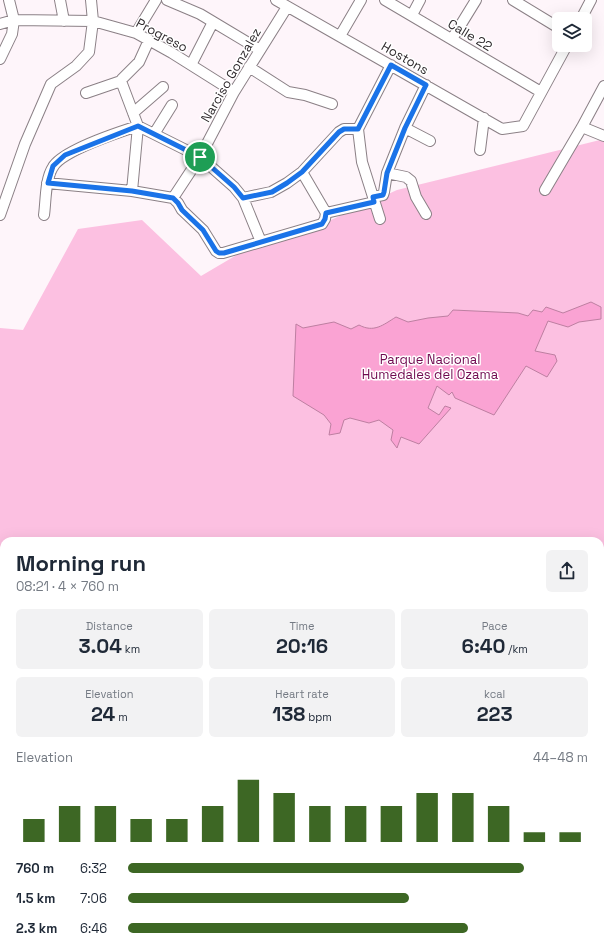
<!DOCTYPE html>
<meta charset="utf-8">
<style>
:root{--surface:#fff;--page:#f2f2f3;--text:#1f2937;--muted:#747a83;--accent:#3d6724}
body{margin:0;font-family:"Space Grotesk",sans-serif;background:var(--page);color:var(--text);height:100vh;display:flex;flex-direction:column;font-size:15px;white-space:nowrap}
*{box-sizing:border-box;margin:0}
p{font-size:13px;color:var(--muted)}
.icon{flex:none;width:22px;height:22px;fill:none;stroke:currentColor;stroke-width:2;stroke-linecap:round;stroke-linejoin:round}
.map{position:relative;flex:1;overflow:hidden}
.drawer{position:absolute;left:0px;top:537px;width:604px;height:414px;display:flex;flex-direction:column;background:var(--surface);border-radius:12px 12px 0 0;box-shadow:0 4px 16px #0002}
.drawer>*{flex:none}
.tools{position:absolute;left:552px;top:12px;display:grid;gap:8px}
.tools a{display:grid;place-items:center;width:40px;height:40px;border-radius:6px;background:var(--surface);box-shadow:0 4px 16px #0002;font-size:20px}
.pin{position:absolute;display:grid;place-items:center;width:34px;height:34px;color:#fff;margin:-17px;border:2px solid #fff;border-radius:50%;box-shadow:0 1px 4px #0007}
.round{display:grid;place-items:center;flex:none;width:42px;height:42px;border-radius:6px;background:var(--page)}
.headline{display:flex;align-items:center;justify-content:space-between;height:68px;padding:0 16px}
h1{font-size:22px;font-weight:700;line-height:30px}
.stats{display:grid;grid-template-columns:repeat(3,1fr);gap:6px;height:68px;padding:4px 16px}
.stats div{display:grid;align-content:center;border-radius:6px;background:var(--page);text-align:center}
.stats b{font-size:20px;font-weight:700}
.stats small{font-size:11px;font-weight:400}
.stats p{font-size:11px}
.chart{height:112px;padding:8px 16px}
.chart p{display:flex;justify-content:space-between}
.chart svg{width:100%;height:72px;margin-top:4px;stroke:var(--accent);stroke-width:6}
ul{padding:0 16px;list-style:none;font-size:13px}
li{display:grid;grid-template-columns:64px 48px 1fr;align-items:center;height:30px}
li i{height:10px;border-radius:5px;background:var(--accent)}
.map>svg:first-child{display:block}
</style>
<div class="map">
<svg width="604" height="951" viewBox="0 0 604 951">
<rect width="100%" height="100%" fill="#fef5fa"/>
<path fill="#fcc0e1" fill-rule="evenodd" d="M604,139V951H0V328L23,330L78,229L142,220L201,276L240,253L300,234L397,190ZM4,541H600V947H4Z"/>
<path fill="#faa3d3" stroke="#bd7fa1" d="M591,302L601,307V319L579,322L568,327L548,321L535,351L555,355L557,361L547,377L526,366L494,415L455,398L452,392L449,395L437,386L428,408L439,415L445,406L451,408L419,444L401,437L397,448L391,440L393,430L379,420L369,423L350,418L344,420L340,433L329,435L331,424L324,415L293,396L296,324L303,328L334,322L351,329L359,325C374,333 383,325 396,317L408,322L428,318L448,316L453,310L518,313L528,316L533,310L542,312L546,307L563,313Z
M0,877L4,880V945L0,942Z
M6,947H115L119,951H12Z
M483,947H533L532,951H492Z"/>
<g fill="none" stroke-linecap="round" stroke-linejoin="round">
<defs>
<path id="minor" d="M60,0L64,21
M167,0L200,14L260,50
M276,0L502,129L523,126L567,45
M385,0L541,92
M513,0L559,28
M412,15L420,0
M581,19L591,0
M0,24L14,20L93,21L136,33L172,53L234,92
M136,33L156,0
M340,36L361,0
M452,39L476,0
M0,59L12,34L14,20L9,0
M191,65L213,22
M249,67L288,92L305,95L332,104
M86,93L121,81
M133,113L163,87
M582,127L604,136
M405,128L430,141
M154,134L172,105
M480,150L484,118
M302,172L326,213
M387,173L406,177L411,181L416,197L426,214
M47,183L132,191L173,198L178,203L182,210L203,230L216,251L219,253H223L322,224L325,219L326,213
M545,190L582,127L604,86
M132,191L138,126L121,81L122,79L139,62L149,40
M373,197L383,195L384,192L387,173L405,128L426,85
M173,198L200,157L234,92L287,7
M243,198L261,242
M326,213L374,202
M0,215L25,144L51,84L76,66L89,52L93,21L91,0
M44,215C46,201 45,179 53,167C62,151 119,132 138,126L200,157L234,187L243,198L271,192L287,183L302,172L339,132L344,129H358
M380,219L362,162L358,129L391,65"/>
</defs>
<use href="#minor" stroke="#8b8086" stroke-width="12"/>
<use href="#minor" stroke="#fff" stroke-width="10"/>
</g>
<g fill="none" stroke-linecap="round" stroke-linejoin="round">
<defs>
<path id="route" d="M391,65L426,85L405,128L387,173L384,192L383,195L373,197L374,202L326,213L325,219L322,224L224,253H219L216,251L203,230L182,210L178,203L173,198L132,191L48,183L53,166L65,155L138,126L200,157L234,187L243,198L272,192L287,183L302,172L339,132L344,129H358Z"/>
</defs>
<use href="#route" stroke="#fff" stroke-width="8"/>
<use href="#route" stroke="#1a73e8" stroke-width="5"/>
</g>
<g text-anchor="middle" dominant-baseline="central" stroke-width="3" stroke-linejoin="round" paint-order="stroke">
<g font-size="13" fill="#2f2a2d" stroke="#fff">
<text transform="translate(162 35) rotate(28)">Progreso</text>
<text transform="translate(470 35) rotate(31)">Calle 22</text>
<text transform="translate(405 58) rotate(30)">Hostons</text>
<text transform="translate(231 75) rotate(-60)">Narciso Gonzalez</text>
</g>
<g font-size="13" fill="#700950" stroke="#fff">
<text x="430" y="359">Parque Nacional<tspan x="430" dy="15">Humedales del Ozama</tspan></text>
</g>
</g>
</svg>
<div class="tools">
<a><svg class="icon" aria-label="layers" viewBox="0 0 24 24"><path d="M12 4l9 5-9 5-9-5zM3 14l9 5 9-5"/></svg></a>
</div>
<div class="pin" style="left:200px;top:157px;background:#1e9e55"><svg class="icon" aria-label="arrive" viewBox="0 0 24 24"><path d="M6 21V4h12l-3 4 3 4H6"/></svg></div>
<section class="drawer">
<div class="headline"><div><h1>Morning run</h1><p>08:21 · 4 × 760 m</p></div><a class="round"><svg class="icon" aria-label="share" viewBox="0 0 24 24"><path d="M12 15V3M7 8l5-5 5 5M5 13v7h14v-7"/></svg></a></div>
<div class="stats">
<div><p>Distance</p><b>3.04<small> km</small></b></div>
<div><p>Time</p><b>20:16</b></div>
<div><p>Pace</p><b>6:40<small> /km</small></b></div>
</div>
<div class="stats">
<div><p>Elevation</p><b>24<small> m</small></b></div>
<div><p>Heart rate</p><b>138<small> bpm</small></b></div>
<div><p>kcal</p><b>223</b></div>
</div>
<div class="chart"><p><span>Elevation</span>44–48 m</p>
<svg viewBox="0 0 160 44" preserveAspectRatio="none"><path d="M5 44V30M15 44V22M25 44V22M35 44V30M45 44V30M55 44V22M65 44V6M75 44V14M85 44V22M95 44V22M105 44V22M115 44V14M125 44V14M135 44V22M145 44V38M155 44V38"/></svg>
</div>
<ul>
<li><b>760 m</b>6:32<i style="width:86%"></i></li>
<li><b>1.5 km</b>7:06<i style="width:61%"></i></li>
<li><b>2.3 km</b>6:46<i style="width:74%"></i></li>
</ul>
</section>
</div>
